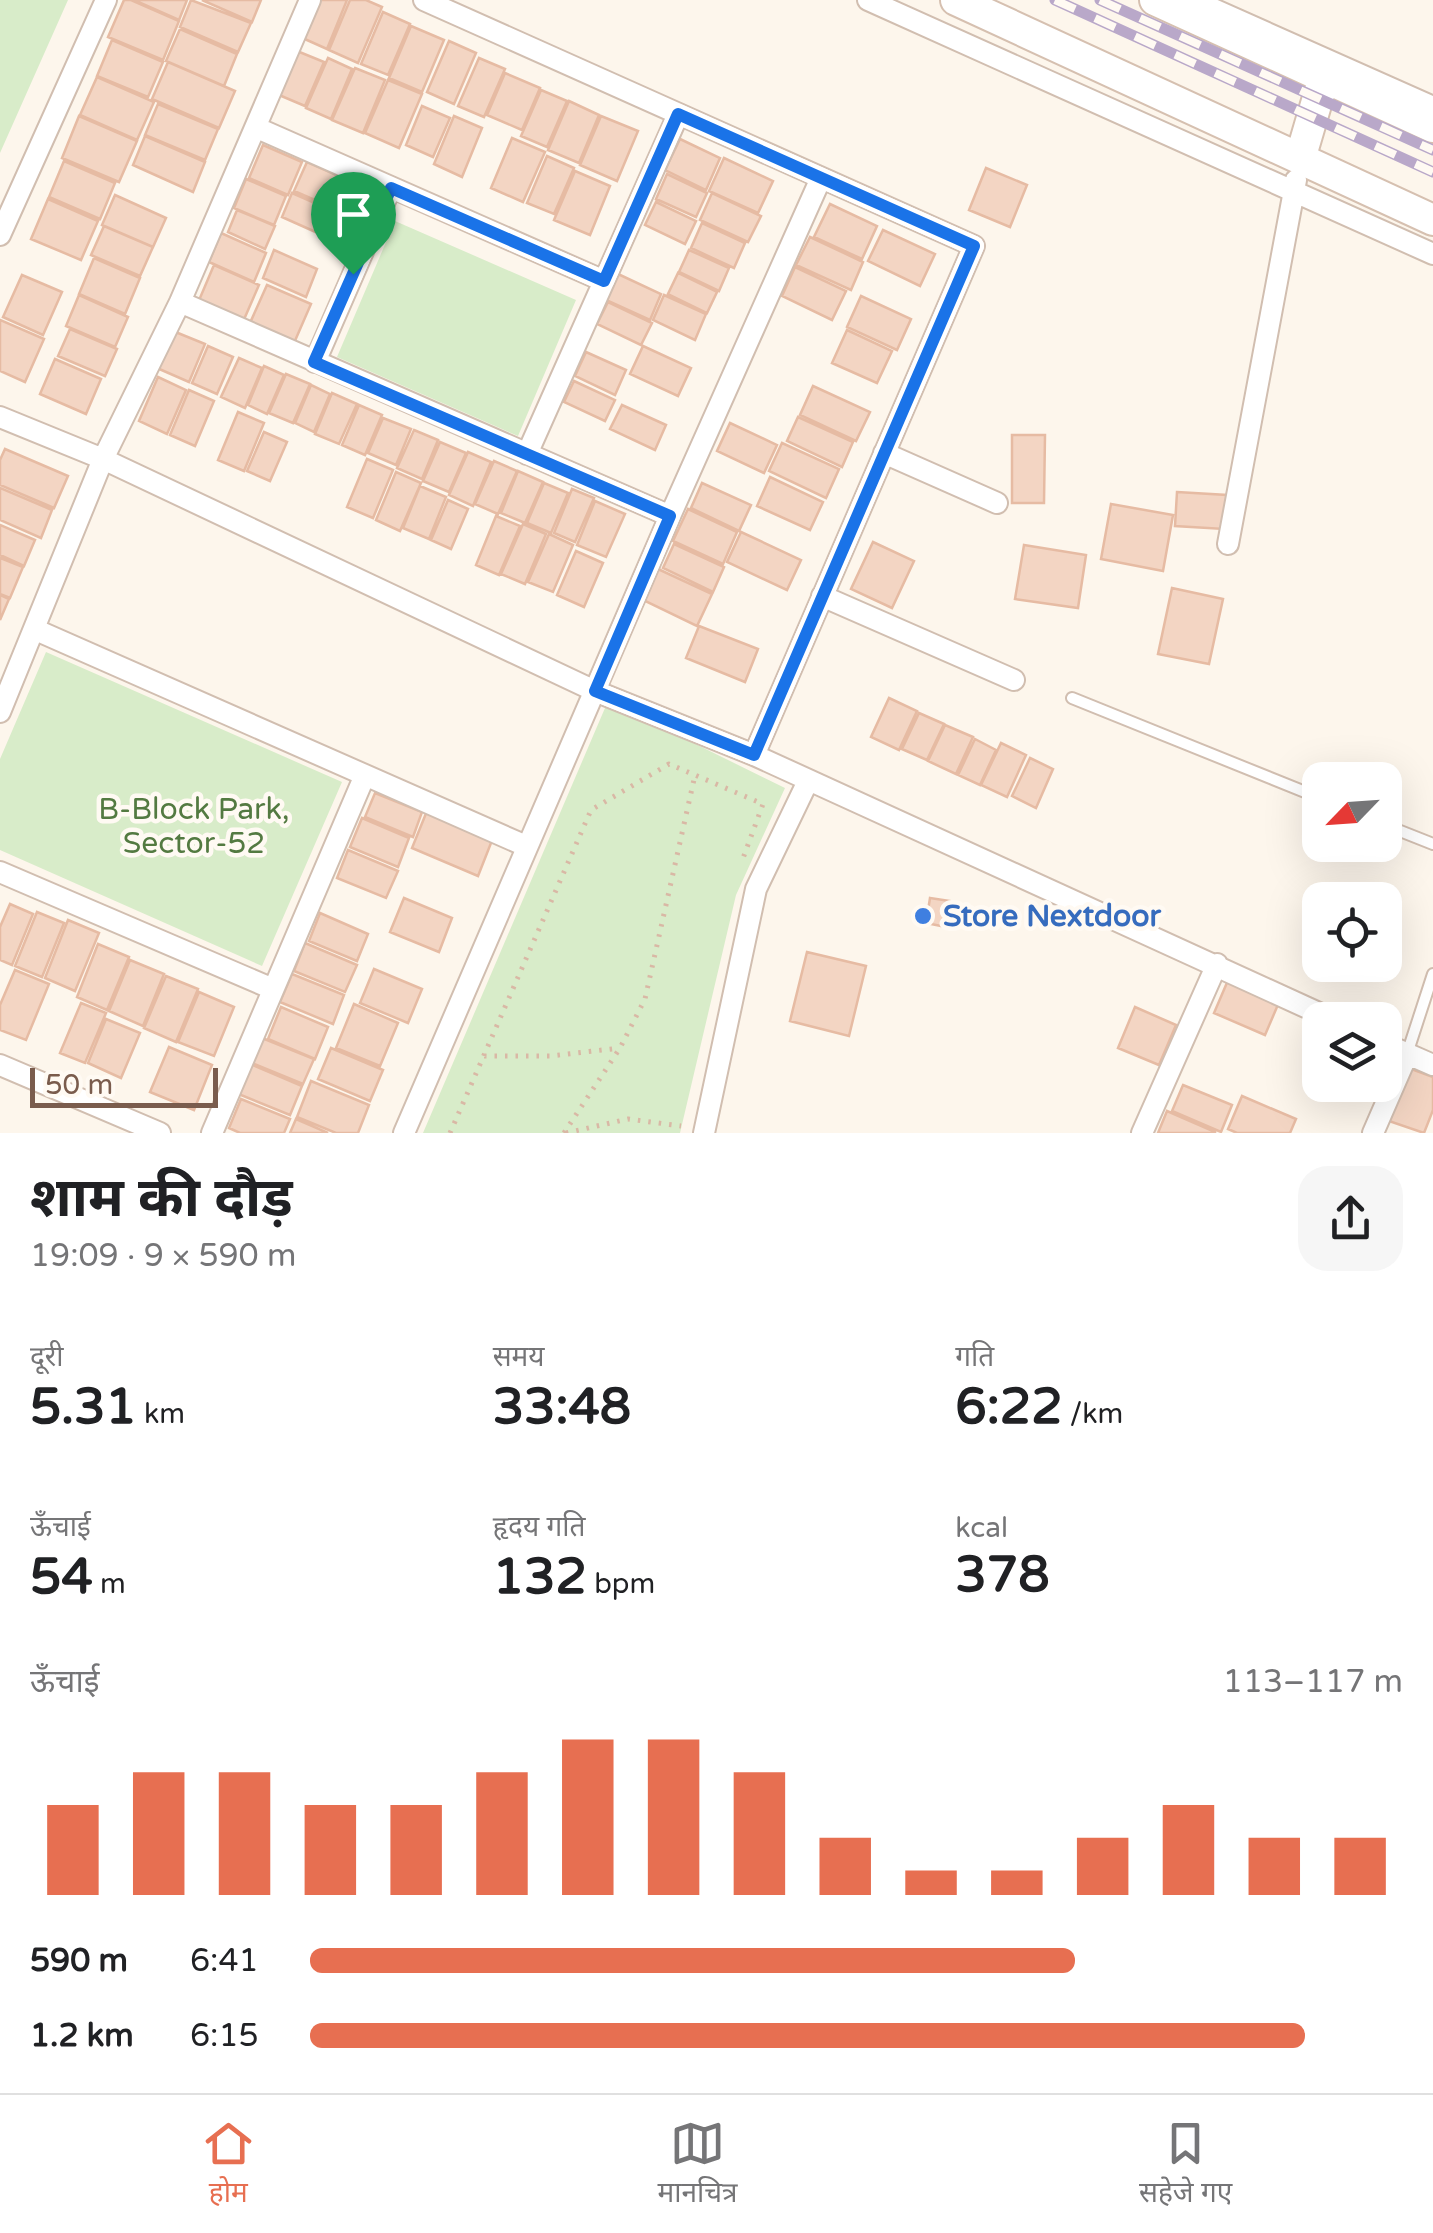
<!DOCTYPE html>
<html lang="hi">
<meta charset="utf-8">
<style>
:root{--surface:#fff;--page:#f6f6f6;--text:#202124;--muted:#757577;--line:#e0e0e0;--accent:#e76f51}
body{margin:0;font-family:"Varela Round","Noto Sans Devanagari",sans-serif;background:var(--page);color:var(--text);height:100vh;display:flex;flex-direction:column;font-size:38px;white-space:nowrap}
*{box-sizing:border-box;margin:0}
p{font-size:32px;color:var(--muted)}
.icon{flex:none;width:55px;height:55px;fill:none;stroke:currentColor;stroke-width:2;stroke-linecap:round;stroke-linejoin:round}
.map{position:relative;height:1133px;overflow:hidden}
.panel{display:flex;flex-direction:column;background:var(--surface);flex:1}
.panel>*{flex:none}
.needle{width:65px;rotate:245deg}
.buttons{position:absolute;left:1302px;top:762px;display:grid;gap:20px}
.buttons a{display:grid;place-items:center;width:100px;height:100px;border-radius:20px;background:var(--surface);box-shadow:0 10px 40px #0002;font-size:50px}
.scale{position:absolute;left:30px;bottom:25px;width:188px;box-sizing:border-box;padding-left:10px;border:5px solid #7a5c4d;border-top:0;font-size:28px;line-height:35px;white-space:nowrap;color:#7a5c4d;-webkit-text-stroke:8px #fffaf3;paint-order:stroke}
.pin{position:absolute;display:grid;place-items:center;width:85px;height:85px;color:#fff;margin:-102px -42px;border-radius:50% 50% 50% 0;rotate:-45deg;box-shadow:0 0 10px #0007}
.pin .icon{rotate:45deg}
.round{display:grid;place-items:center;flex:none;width:105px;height:105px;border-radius:30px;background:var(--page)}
.overview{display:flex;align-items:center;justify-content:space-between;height:170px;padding:0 30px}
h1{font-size:55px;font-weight:700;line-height:75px}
.metrics{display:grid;grid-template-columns:repeat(3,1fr);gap:15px;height:170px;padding:10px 30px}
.metrics div{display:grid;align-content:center}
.metrics b{font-size:50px;font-weight:700}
.metrics small{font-size:28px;font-weight:400}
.metrics p{font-size:28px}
.chart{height:280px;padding:20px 30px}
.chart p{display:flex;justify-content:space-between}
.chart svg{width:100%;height:180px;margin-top:10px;stroke:var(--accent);stroke-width:6}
ul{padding:0 30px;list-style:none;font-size:32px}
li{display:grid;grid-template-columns:160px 120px 1fr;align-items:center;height:75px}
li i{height:25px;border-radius:12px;background:var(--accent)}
.dock{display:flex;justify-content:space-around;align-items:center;height:140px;border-top:2px solid var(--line);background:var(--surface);font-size:28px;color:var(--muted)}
.dock a{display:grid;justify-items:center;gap:5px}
.dock .active{color:var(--accent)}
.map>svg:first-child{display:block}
</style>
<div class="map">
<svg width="1433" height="1133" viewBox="0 0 1433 1133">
<rect width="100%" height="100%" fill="#fdf6ec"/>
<path fill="#d8ecc9" d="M0,0H68L0,153Z
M395,221L576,300L518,436L337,357Z
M46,652L342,782L262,966L0,850V759Z
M608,701L785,788L736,895L680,1133H423Z"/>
<path fill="#f3d5c3" stroke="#e6bba3" stroke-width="2.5" d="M124,0H131L179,21L163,60L108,37Z
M134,0H187L179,20Z
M191,0L251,23L238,52L180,27Z
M202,0H261L252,22Z
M313,0H347L327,49L298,36Z
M350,0H366L382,7L358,63L329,50Z
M383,12L410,24L388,75L361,64Z
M411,26L444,40L422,92L389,78Z
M180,29L237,54L224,86L166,61Z
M112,40L163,62L148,97L97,76Z
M449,41L476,53L454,104L427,92Z
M297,51L324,62L305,106L279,95Z
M328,58L352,69L331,119L306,108Z
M479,58L505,69L484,117L458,106Z
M168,62L235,91L219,128L152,99Z
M355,68L385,80L363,133L332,120Z
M505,73L540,88L522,130L487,115Z
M97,77L154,102L137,140L80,115Z
M388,80L422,94L399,148L365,133Z
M541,90L567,101L547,147L521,136Z
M569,101L599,115L579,163L548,150Z
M158,104L218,129L205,160L145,135Z
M422,106L450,118L433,157L406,145Z
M79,116L137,141L119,182L62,158Z
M454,116L482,128L462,177L434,164Z
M601,116L638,131L617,181L580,165Z
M145,136L205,162L193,192L133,165Z
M512,138L545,152L523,202L491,188Z
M680,139L720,158L706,190L665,170Z
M263,145L302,162L288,195L249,178Z
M547,156L574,168L554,214L527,203Z
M724,158L773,181L758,213L709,191Z
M64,161L115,183L100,219L49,197Z
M307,162L350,181L338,210L294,191Z
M986,168L1027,185L1010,227L969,210Z
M575,171L610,186L590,235L554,220Z
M667,174L707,193L696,217L656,199Z
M246,179L286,196L274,225L234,208Z
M292,193L340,214L329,238L282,217Z
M712,193L761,216L748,242L700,220Z
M115,195L166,218L153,247L102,225Z
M48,199L98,221L81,260L31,239Z
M656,202L696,221L685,244L645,225Z
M830,204L877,226L862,259L814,237Z
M237,210L275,226L265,249L228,232Z
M702,223L745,243L734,268L691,248Z
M104,226L153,247L140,276L91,255Z
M883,230L935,254L920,286L868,261Z
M221,233L266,253L254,282L209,262Z
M810,237L863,262L851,290L796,265Z
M274,250L317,269L306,297L263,278Z
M689,250L729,268L719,291L679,272Z
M94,258L140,278L125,314L79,294Z
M214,265L259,285L242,324L197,305Z
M795,267L846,291L832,320L782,296Z
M678,273L717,292L707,313L668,294Z
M618,274L661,294L650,320L606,300Z
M22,275L62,292L43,335L3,317Z
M267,285L311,304L294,343L250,323Z
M79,295L128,317L115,347L66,326Z
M664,295L706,314L695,340L653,320Z
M861,296L911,319L897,350L847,327Z
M608,302L652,323L641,345L597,324Z
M0,320L44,339L25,382L0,371Z
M70,329L117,349L105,376L58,356Z
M847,330L892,351L877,383L832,363Z
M173,331L205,344L189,382L157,368Z
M208,346L233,357L217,394L192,383Z
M643,346L691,368L678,396L630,374Z
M586,352L626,370L615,395L575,376Z
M239,358L262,368L245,408L221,397Z
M55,359L101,379L86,414L40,394Z
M264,366L284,375L267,414L248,405Z
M286,374L310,384L293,423L269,413Z
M158,377L186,390L167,434L139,421Z
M574,381L615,400L605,421L564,402Z
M311,385L330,394L314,432L295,423Z
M813,386L870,412L856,441L800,415Z
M189,390L214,401L195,446L170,435Z
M332,393L357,404L339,444L315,434Z
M359,405L382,415L365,455L342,445Z
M622,405L666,425L655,450L610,429Z
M238,412L264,423L244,471L218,460Z
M798,417L853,442L842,467L787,441Z
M383,418L411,429L396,465L368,453Z
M730,423L777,445L764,473L717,451Z
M414,430L438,440L422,479L397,468Z
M264,432L287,442L270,481L247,471Z
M1012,435H1045L1044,503H1012Z
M440,442L466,453L449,492L423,481Z
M782,443L839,469L826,498L769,471Z
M5,449L68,476L54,508L0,485V460Z
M468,452L491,462L473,506L449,495Z
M367,459L393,470L373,518L347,507Z
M494,461L517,471L498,514L475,504Z
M518,471L543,482L525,523L501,513Z
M396,472L421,483L400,531L376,520Z
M770,477L823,502L810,530L757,506Z
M544,483L568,493L551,533L527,523Z
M702,483L751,505L739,531L691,508Z
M420,486L446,497L429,539L403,528Z
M0,488L52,510L41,538L0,520Z
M572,489L594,498L575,542L554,533Z
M1177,492L1227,495L1224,529L1175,526Z
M448,500L468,509L451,549L431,540Z
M595,501L625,514L606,557L577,545Z
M1111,504L1173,515L1163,571L1101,559Z
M688,509L737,532L723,564L673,541Z
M496,516L520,526L499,575L476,565Z
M523,524L546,534L525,584L501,574Z
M0,525L35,540L24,566L0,555Z
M741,532L801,560L787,590L727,562Z
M549,534L573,545L553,592L528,582Z
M873,542L914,561L892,608L851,589Z
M674,544L724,567L713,592L663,568Z
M1024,545L1086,555L1078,608L1015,599Z
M576,551L603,563L584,607L557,595Z
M0,558L23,567L10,598L0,594Z
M658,569L712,594L697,626L643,600Z
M1172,588L1223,599L1209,664L1158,654Z
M0,595L9,599L0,620Z
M699,626L758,649L745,682L686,658Z
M889,698L917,711L899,750L871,737Z
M919,713L944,724L927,760L902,749Z
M945,725L973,737L956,774L928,761Z
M975,739L996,750L980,785L958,775Z
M1001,743L1026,755L1007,797L981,785Z
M1030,758L1053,769L1036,808L1012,796Z
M375,793L422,812L413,837L365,817Z
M427,811L493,838L478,876L412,848Z
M362,818L409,838L398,867L350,847Z
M348,850L398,871L386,898L337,878Z
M404,898L452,918L439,952L390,932Z
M930,898L950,901L946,927L926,923Z
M10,904L33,914L12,965L0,960V927Z
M37,912L64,923L42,977L15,966Z
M320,913L368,934L357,961L309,941Z
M68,920L99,933L75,991L45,978Z
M305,943L357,965L345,992L294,971Z
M98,944L129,957L107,1010L77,997Z
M807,952L866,966L849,1036L790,1021Z
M130,960L164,974L143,1026L109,1011Z
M374,969L422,989L408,1023L360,1003Z
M15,970L49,984L26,1040L0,1030V1005Z
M292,974L344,995L333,1024L280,1002Z
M166,976L198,989L176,1042L144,1028Z
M1229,978L1280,1000L1265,1035L1214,1013Z
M199,992L234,1007L214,1056L178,1042Z
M81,1003L106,1013L85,1063L60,1053Z
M354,1004L398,1023L380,1066L336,1048Z
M281,1007L328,1027L315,1059L268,1039Z
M1135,1007L1176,1025L1159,1065L1118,1048Z
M106,1019L140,1033L121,1078L88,1063Z
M262,1038L314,1059L303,1084L252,1063Z
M169,1047L212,1065L194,1110L150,1092Z
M331,1048L383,1070L370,1101L318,1079Z
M248,1063L302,1086L290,1115L236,1093Z
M1406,1067L1433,1077V1110L1424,1133L1386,1120Z
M311,1081L369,1105L358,1133H336L297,1117Z
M1183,1085L1232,1105L1221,1132L1172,1111Z
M1242,1096L1296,1119L1290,1133H1237L1228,1129Z
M241,1099L290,1119L284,1133H240L229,1128Z
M1167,1111L1215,1132V1133H1158Z
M296,1119L328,1133H290Z"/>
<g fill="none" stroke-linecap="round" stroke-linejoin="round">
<defs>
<path id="service" d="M1072,698L1320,798
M1385,825L1433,844
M1407,1054L1433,974"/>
<path id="minor" d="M424,0L974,246L754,755
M868,0L1433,254
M1193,0L1433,107
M257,128L604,281
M0,235L106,0
M180,302L670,516
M315,362L391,187
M0,417L103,459L595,691L754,755L1334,1020
M884,453L997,503
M527,454L678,115
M1228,544L1296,180
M822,596L1014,680
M36,630L526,846
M0,712L103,459L180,302L310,0
M0,872L273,989
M1385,1044L1433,1065
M0,1065L160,1133
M212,1133L365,775
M404,1133L670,516L821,178
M704,1133L756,889L808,781
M1142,1133L1217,964
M1373,1133L1407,1055"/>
<path id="secondary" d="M956,0L1433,220
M1155,0L1433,127
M1300,159L1324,77"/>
</defs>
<use href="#service" stroke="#d1beb0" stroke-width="14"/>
<use href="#minor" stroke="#d1beb0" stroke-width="24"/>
<use href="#secondary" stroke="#d6c0b0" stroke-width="34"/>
<path stroke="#d9b8a5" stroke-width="5" stroke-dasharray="2.5 8" stroke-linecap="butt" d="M484,1056H550L620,1048
M450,1133L591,810L669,764L763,804L742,861
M564,1133L620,1048L645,999L695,775
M566,1133L628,1119L681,1126"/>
<use href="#service" stroke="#fff" stroke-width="10"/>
<use href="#minor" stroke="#fff" stroke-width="20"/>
<use href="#secondary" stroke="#fff" stroke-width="30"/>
<defs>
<path id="rail" d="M1055,0L1433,172
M1100,0L1433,150"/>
</defs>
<use href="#rail" stroke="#b9a8c9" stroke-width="11"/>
<use href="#rail" stroke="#fffaf3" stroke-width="8" stroke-dasharray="22" stroke-linecap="butt"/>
</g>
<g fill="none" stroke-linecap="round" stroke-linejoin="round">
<defs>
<path id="route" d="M678,114L974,246L754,755L595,691L670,516L314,362L391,188L604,281Z"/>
</defs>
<use href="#route" stroke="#fff" stroke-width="20"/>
<use href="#route" stroke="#1a73e8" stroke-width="12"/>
</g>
<circle fill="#3f7fe0" stroke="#fffaf3" stroke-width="4" cx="923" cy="916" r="10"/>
<g text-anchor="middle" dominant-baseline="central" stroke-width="9" stroke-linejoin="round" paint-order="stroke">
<g font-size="30" fill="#537a41" stroke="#fffaf3">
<text x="194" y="809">B-Block Park,<tspan x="194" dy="34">Sector-52</tspan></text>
</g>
<g font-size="30" font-weight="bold" fill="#366cbe" stroke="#fffaf3" text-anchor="start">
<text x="943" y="916">Store Nextdoor</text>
</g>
</g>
</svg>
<div class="buttons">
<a><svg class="needle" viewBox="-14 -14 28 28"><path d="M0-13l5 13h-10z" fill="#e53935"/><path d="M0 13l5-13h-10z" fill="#757577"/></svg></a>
<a><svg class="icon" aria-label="locate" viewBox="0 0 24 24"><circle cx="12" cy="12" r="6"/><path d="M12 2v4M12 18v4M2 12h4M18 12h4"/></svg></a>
<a><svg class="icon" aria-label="layers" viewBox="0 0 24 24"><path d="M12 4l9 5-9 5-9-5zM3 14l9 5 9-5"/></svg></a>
</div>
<div class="scale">50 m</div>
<div class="pin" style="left:353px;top:274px;background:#1e9e55"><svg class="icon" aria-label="arrive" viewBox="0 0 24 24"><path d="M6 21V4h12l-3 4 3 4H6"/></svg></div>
</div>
<section class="panel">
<div class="overview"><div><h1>शाम की दौड़</h1><p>19:09 · 9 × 590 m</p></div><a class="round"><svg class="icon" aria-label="share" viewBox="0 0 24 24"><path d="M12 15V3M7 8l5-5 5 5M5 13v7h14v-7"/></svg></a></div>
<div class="metrics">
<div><p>दूरी</p><b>5.31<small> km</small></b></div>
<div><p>समय</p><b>33:48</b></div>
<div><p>गति</p><b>6:22<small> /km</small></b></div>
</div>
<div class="metrics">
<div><p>ऊँचाई</p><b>54<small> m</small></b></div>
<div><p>हृदय गति</p><b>132<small> bpm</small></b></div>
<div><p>kcal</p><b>378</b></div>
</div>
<div class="chart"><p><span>ऊँचाई</span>113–117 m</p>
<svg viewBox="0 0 160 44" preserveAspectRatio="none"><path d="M5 44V22M15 44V14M25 44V14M35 44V22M45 44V22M55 44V14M65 44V6M75 44V6M85 44V14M95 44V30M105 44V38M115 44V38M125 44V30M135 44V22M145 44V30M155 44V30"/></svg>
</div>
<ul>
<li><b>590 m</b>6:41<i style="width:70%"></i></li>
<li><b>1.2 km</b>6:15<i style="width:91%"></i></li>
</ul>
</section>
<nav class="dock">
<a class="active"><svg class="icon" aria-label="home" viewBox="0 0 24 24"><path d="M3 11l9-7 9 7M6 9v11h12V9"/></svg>होम</a>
<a><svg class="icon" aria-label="map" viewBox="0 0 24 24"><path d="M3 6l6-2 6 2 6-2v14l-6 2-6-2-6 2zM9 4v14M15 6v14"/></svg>मानचित्र</a>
<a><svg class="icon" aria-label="saved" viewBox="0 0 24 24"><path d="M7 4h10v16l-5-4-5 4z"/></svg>सहेजे गए</a>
</nav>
